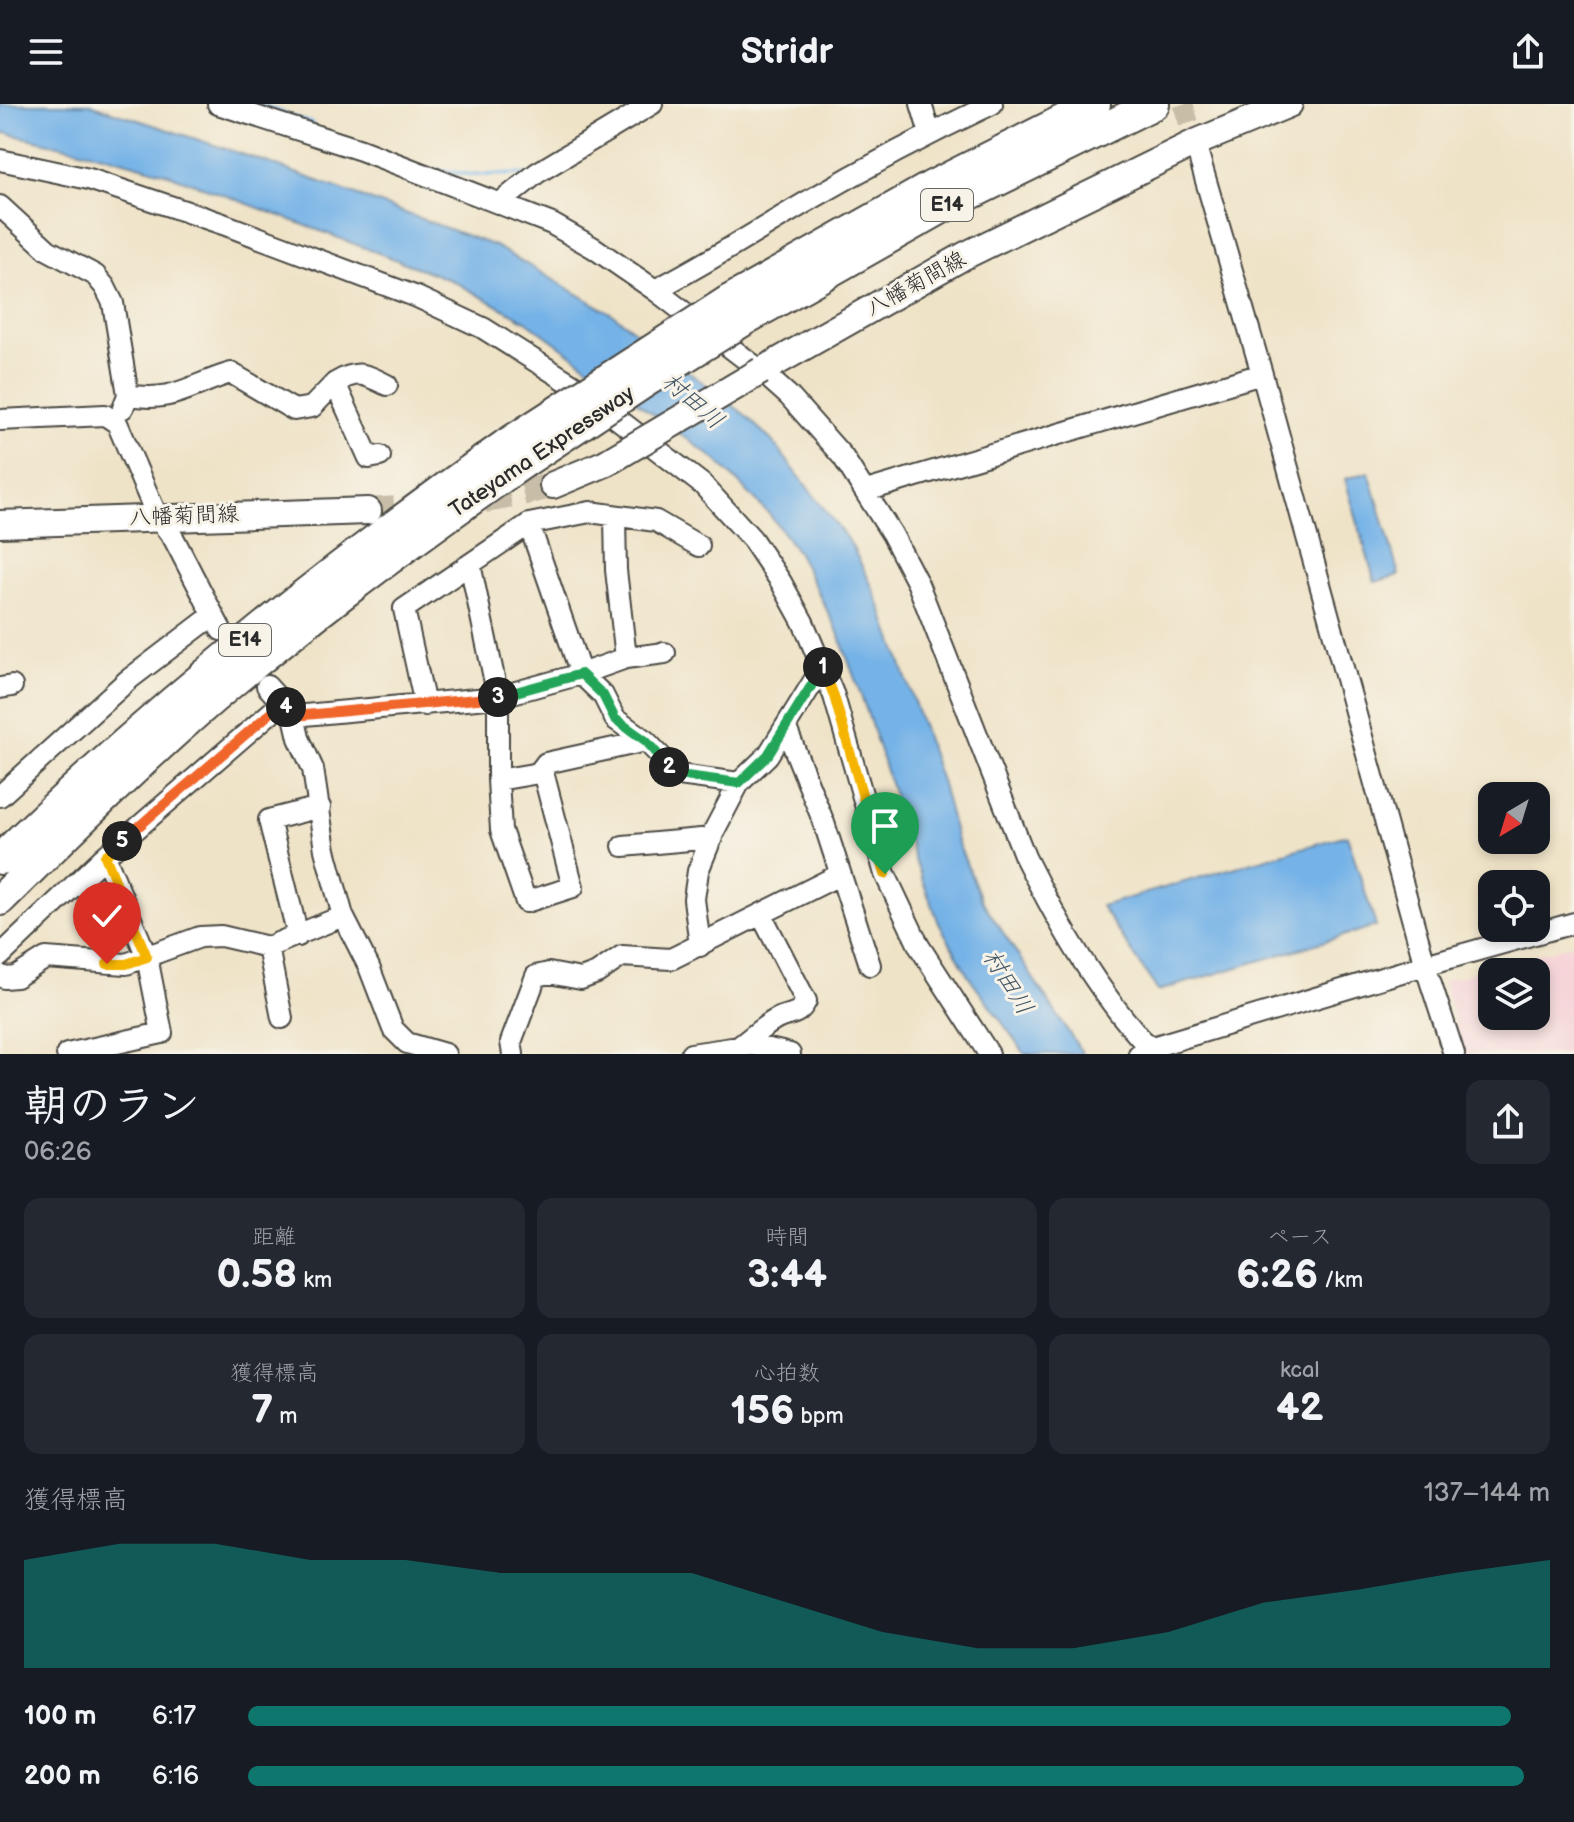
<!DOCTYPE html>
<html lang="ja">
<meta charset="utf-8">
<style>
:root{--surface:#171b24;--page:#242831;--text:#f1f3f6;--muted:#9ea1a6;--accent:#0f766e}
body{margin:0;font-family:"Balsamiq Sans","Klee One",sans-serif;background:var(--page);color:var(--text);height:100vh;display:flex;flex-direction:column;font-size:30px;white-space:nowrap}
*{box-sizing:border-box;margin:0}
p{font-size:26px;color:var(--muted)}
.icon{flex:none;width:44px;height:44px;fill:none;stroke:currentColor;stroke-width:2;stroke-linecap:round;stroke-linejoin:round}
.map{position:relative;height:950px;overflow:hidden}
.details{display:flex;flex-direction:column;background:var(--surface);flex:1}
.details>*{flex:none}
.needle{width:52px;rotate:218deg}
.fabs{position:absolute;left:1478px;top:678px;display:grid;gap:16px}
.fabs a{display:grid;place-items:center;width:72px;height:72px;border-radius:16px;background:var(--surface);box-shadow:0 4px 12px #0003;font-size:40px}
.pin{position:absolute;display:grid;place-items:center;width:68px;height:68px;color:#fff;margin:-82px -34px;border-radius:50% 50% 50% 0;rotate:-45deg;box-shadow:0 0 8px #0007}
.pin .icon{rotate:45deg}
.km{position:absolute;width:40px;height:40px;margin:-20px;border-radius:50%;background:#222;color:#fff;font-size:22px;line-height:40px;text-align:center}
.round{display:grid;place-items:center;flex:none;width:84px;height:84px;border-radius:16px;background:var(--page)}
.overview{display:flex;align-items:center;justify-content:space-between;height:136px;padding:0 24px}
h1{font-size:44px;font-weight:700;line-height:60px}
.figures{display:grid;grid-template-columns:repeat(3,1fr);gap:12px;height:136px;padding:8px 24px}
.figures div{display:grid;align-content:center;border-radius:16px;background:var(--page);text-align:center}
.figures b{font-size:40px;font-weight:700}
.figures small{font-size:22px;font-weight:400}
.figures p{font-size:22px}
.chart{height:224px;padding:16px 24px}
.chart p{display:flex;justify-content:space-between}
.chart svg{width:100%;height:144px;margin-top:8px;fill:var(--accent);opacity:.7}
ul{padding:0 24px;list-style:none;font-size:26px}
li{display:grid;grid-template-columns:128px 96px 1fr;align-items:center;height:60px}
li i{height:20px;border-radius:10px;background:var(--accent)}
header{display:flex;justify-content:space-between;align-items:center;height:104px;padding:0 24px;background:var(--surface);font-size:36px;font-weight:700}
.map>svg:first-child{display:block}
</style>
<header><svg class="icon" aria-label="menu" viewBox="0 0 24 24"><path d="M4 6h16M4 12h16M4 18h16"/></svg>Stridr<svg class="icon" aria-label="share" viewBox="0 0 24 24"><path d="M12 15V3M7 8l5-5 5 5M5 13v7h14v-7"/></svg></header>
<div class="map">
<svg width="1574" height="950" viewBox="0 0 1574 950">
<rect width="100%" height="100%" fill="#f7f3e8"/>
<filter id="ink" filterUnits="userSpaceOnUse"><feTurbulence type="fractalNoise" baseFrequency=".0125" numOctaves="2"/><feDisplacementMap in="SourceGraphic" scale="16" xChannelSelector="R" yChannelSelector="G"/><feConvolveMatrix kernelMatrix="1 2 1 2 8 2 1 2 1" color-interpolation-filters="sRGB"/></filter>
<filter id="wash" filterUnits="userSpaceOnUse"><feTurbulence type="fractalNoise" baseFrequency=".006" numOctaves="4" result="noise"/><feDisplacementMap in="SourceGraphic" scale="32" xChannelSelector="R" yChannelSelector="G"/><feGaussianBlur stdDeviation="1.8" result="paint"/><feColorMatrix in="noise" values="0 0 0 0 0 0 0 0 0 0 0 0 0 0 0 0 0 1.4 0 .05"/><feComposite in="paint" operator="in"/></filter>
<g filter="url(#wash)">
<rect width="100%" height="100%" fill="#efe3c7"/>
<path fill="#f6cfd6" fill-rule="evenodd" d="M1574,840V950H1464L1443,877ZM1492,868H1536V912H1492Z"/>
<path fill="#74b2e7" stroke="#506e89" stroke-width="2" d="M0,0H90L266,58L495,142L614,211L744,310L772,337L851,440L874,486L895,542L942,680L957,737L981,795L1083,950H1025L968,871L939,819L915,757L867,608L837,526L798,449L770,411L716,356L526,217L453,177L163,68L103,51L0,28Z
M1369,368L1399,471L1375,478L1345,375Z
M1347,731L1376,822L1158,887L1101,802Z"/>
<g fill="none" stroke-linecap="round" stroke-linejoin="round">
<path stroke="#74b2e7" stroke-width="4" d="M258,0L312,20
M437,66L474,71L524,70"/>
</g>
</g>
<g filter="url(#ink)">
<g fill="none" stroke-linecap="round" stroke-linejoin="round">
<path stroke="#c8bea8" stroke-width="20" stroke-dasharray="20 10" stroke-linecap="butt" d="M1183,0L1195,39"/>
<path stroke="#c8bea8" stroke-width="26" stroke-dasharray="26 13" stroke-linecap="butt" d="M368,407C433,403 490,399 553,381"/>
<defs>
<path id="minor" d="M218,0L361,46L552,120L594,144L655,186L761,267L789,292L843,353L892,430L918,480L1025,753C1060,823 1100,893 1155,950
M921,0L930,30
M1195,39L1262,270L1425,861L1454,950
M0,56L89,75L223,120L417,193L483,224L575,282L703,381L752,435L781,478L803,518L834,592L885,770L919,842L989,950
M500,99L537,69L652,0
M0,102L48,146L95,171L105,183L113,199L128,291L123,304
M655,186C707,159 757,127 808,97C868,62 929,30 992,0
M335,279C358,265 364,270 387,281
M128,291C175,299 189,281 231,269L294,306L312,303L335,279L369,354L380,352
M0,316L105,311L117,319L157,412L174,435L221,526
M866,387L1262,270
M615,413L616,466L626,554
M529,420L581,570L626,554L665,549
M470,460L498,593V676L501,726L526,798L573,783L542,664
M267,582L294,612L299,634L313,665L325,746L343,812L369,863L393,925L407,939L445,950
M0,584L12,582
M425,601L404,505L529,420L590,408L656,417L699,442
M294,612L498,593L581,570L603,591L615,615L646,637L679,671L739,679
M786,624L824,719L870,861
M498,676L539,669L546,659L646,637
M0,692L128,576L212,512
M623,742L712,734
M298,832L269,716L320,703
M700,842L694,795L698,767L715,725L739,679L768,651L823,562
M268,843L282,914
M0,852L105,752L282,599
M0,871L4,874L16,873L46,854L126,860L200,833L221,832L268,843L343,812
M740,942C752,933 766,920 779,914C792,909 799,911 806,897L761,810
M67,950L162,929L147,853L105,752
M513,950L511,938L536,872L549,869L581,875L597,869L622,852L671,855L839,771
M691,950L752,941L790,950
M1139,950L1149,944L1425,861L1574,819"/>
<path id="major" d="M761,267L964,152L1195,39L1289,0
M553,381L606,359
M0,420L368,407"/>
<path id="highway" d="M728,197L930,83L1095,0
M746,215L942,104L1154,0
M0,755C157,602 328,466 508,339
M0,796C58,739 115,682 176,627C285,530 403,443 523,359"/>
</defs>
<use href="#minor" stroke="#484742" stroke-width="24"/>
<use href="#major" stroke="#484742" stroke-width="30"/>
<use href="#highway" stroke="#484742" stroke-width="34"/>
<use href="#minor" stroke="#fff" stroke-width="20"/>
<use href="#major" stroke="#fff" stroke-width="26"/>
<use href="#highway" stroke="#fff" stroke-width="30"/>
<defs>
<path id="major-bridge" d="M606,359L761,267"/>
<path id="highway-bridge" d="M508,339L728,197
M523,359L645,278L746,215"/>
</defs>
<use href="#major-bridge" stroke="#484742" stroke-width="30" stroke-linecap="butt"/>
<use href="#highway-bridge" stroke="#484742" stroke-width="34" stroke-linecap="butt"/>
<use href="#major-bridge" stroke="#fff" stroke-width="26"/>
<use href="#highway-bridge" stroke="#fff" stroke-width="30"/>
</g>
</g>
<g fill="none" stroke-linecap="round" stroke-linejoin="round" filter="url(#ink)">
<defs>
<path id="split-1" d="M823,563L834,592L885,770"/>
<path id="split-2" d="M669,663L679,671L739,679L768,651L823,563"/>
<path id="split-3" d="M498,593L581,570L603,591L615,615L646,637L669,663"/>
<path id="split-4" d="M286,603L294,612L498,593"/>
<path id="split-5" d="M122,737L282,599L286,603"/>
<path id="split-6" d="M107,860H126L147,853L105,752L122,737"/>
</defs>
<use href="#split-1" stroke="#fff" stroke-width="16"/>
<use href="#split-2" stroke="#fff" stroke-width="16"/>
<use href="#split-3" stroke="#fff" stroke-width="16"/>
<use href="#split-4" stroke="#fff" stroke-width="16"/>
<use href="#split-5" stroke="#fff" stroke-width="16"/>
<use href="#split-6" stroke="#fff" stroke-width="16"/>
<use href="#split-1" stroke="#f5b400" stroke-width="10"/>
<use href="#split-2" stroke="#22a559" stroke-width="10"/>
<use href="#split-3" stroke="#22a559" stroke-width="10"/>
<use href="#split-4" stroke="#f0652b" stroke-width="10"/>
<use href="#split-5" stroke="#f0652b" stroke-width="10"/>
<use href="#split-6" stroke="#f5b400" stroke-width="10"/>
</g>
<g text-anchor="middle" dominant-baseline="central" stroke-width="6" stroke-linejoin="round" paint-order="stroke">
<g fill="#f7f3e8" stroke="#686764" stroke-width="2">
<rect x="921" y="85" width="52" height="32" rx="6"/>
<rect x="219" y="520" width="52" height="32" rx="6"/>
</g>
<g font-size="20" font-weight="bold" fill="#2b2b2b">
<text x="947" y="101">E14</text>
<text x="245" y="536">E14</text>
</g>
<g font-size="22" fill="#2b2b2b" stroke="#f7f3e8">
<text transform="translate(916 180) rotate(-29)">八幡菊間線</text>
<text transform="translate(542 348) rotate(-34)">Tateyama Expressway</text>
<text transform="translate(184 412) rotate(-2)">八幡菊間線</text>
</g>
<g font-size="24" font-style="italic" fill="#415463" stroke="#f7f3e8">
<text transform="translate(693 297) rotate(41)">村田川</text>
<text transform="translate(1008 878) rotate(58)">村田川</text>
</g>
</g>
</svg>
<div class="fabs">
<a><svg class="needle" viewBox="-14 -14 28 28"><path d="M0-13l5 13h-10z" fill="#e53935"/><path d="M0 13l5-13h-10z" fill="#9ea1a6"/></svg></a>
<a><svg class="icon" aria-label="locate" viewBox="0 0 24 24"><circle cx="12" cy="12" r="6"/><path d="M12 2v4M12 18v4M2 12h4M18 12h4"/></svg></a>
<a><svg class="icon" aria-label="layers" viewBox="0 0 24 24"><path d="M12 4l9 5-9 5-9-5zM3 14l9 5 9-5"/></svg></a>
</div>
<div class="pin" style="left:885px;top:770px;background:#1e9e55"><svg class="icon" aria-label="arrive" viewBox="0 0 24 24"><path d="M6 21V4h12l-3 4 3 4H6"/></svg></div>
<div class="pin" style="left:107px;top:860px;background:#d93025"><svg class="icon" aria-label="check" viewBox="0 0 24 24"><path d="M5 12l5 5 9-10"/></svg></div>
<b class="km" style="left:823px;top:563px">1</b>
<b class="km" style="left:669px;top:663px">2</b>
<b class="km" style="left:498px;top:593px">3</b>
<b class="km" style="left:286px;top:603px">4</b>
<b class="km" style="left:122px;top:737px">5</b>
</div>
<section class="details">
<div class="overview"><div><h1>朝のラン</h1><p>06:26</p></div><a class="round"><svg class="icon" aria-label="share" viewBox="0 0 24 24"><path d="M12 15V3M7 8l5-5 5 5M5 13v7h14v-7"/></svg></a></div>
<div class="figures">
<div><p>距離</p><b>0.58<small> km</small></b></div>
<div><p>時間</p><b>3:44</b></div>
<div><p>ペース</p><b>6:26<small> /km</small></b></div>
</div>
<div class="figures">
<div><p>獲得標高</p><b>7<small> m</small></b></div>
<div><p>心拍数</p><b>156<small> bpm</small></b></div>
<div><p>kcal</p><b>42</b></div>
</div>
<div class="chart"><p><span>獲得標高</span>137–144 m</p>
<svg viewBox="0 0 160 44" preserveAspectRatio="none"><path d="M0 44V11L10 6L20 6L30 11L40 11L50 15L60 15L70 15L80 24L90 33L100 38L110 38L120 33L130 24L140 20L150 15L160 11V44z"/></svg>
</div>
<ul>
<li><b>100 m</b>6:17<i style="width:97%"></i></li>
<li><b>200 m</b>6:16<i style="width:98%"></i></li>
</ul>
</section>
